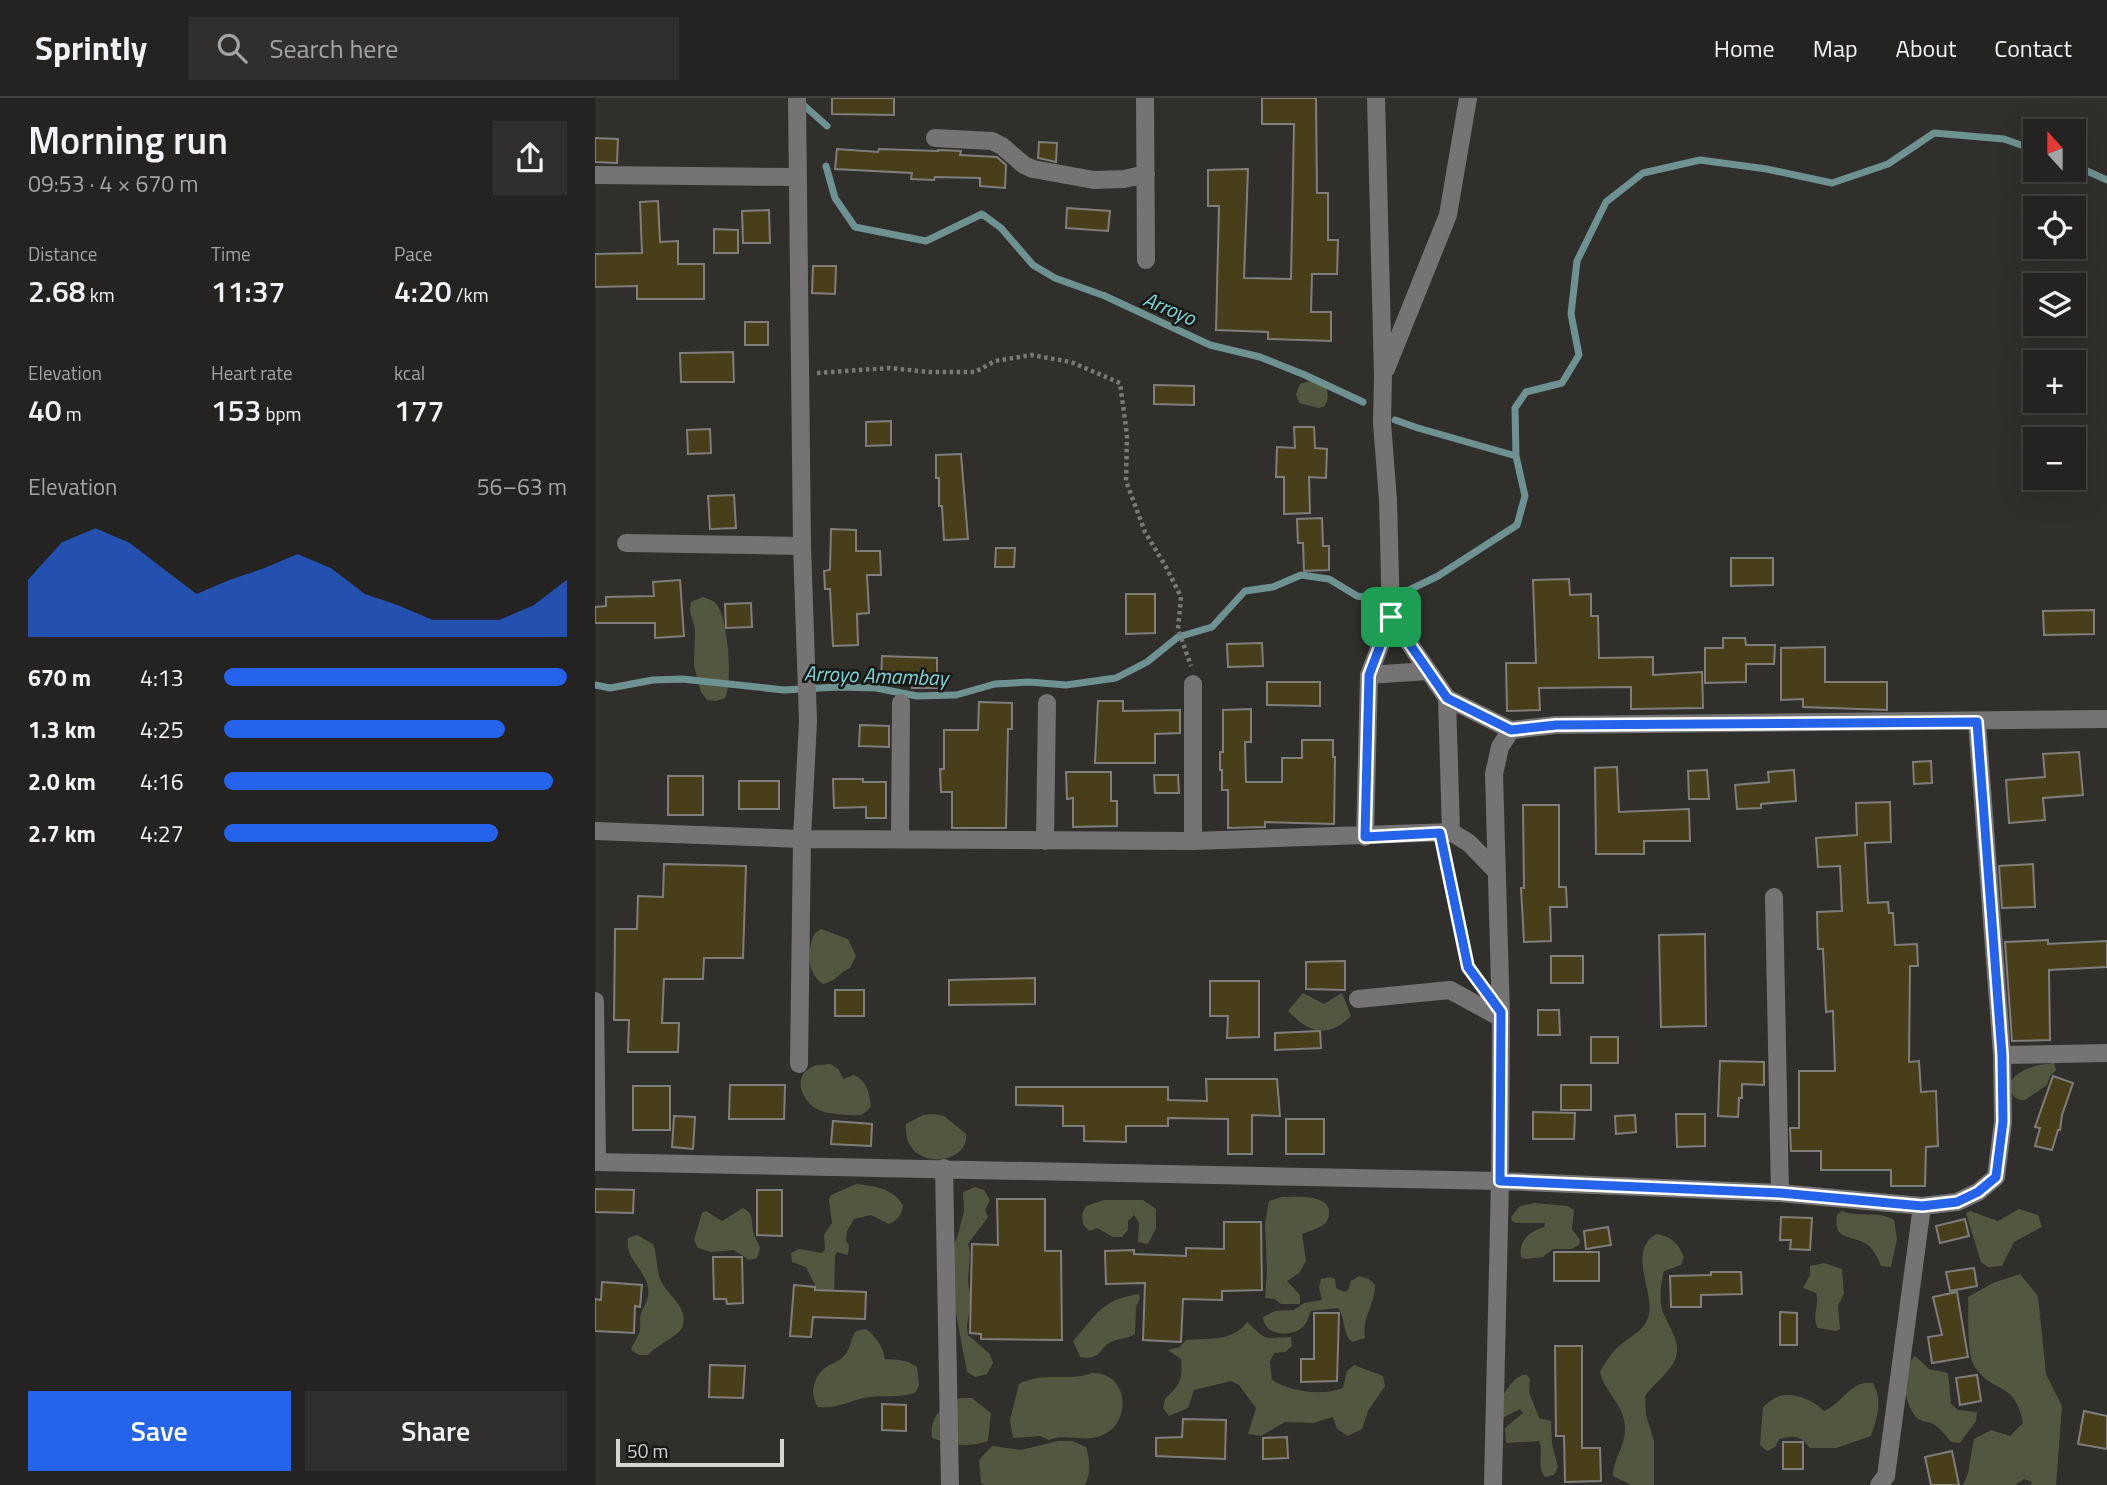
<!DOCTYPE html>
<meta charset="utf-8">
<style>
:root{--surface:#242321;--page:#302f2e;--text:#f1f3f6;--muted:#a3a4a5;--line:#41403f;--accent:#2563eb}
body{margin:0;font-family:"Titillium Web",sans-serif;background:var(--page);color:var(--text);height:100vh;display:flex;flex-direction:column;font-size:26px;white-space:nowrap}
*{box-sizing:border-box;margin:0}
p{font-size:23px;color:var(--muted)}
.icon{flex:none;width:38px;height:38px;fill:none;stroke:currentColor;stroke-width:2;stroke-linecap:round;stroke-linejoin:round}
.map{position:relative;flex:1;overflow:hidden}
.sheet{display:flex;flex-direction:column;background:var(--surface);width:595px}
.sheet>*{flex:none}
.needle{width:46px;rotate:339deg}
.controls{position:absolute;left:1428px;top:21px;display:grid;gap:14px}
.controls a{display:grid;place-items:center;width:63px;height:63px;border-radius:0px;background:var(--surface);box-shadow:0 7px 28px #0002,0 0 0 2px var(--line);font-size:35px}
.scale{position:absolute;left:21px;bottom:18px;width:168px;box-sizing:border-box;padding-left:7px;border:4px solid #d6d5d3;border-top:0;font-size:19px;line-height:24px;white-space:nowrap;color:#d6d5d3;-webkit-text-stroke:5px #171716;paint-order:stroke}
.pin{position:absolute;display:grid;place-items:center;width:60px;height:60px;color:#fff;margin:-30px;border-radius:14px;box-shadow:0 4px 10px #0006}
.round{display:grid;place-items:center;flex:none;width:74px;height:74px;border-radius:0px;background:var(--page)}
.head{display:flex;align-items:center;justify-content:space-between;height:119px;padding:0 28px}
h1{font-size:38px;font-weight:600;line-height:52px}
.stats{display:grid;grid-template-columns:repeat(3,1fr);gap:10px;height:119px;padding:7px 28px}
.stats div{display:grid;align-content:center}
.stats b{font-size:30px;font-weight:600}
.stats small{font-size:19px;font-weight:400}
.stats p{font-size:19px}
.chart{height:196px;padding:14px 28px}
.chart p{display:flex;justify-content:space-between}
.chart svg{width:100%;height:126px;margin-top:7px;fill:var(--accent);opacity:.7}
.button{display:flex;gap:14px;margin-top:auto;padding:14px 28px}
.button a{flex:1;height:80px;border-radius:0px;background:var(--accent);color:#fff;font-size:28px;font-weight:600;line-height:80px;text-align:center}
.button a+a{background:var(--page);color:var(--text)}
ul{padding:0 28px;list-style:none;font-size:23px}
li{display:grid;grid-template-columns:112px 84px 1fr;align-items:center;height:52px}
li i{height:18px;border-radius:9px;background:var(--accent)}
header{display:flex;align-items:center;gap:42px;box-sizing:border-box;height:98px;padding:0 35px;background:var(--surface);border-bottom:2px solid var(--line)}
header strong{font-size:33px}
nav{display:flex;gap:38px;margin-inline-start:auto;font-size:24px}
.search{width:490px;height:63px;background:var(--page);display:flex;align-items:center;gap:18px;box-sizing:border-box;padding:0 24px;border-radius:0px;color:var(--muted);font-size:26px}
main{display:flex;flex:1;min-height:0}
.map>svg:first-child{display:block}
</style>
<header>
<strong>Sprintly</strong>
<div class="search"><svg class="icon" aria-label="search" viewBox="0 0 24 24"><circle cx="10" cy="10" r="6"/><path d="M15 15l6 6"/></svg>Search here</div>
<nav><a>Home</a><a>Map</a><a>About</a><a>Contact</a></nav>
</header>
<main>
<section class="sheet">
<div class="head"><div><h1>Morning run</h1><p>09:53 · 4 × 670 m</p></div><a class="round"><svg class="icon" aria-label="share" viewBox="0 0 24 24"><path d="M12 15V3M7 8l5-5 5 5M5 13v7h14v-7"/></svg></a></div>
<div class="stats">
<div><p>Distance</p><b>2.68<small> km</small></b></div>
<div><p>Time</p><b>11:37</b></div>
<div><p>Pace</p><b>4:20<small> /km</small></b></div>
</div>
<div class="stats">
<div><p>Elevation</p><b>40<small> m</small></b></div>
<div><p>Heart rate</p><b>153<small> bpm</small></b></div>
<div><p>kcal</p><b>177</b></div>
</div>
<div class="chart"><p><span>Elevation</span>56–63 m</p>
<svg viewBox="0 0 160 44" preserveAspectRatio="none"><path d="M0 44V24L10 11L20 6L30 11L40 20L50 29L60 24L70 20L80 15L90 20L100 29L110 33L120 38L130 38L140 38L150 33L160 24V44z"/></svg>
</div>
<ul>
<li><b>670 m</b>4:13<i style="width:100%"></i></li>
<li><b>1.3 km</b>4:25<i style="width:82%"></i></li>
<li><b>2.0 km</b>4:16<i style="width:96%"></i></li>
<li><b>2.7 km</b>4:27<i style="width:80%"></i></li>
</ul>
<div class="button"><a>Save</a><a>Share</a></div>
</section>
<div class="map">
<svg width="1512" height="1387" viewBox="0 0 1512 1387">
<rect width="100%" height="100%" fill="#302f2c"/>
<path fill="#52573f" d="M718,282C732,287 736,294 730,308L724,310L704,305L701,296L705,286Z
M108,499C113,501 119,502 122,507C133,520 138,585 130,600L121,603L112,602L106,594L99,568L100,531L95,513L96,504Z
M226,831L253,841L261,858L255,870C244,875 240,884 228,886C211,875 212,851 220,835Z
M708,895L729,906L747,895L756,918C733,941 714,935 693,913Z
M1459,965L1461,972L1455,978L1452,987L1430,1002C1418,1003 1414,993 1416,983C1426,969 1443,967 1459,965Z
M236,966L244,972L248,981L259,977C272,984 274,993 276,1008C269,1018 264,1018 253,1017C244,1016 234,1016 226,1013C209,1007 196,981 215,970C220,966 229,967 236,966Z
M339,1016L349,1018L371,1036C375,1068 307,1075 311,1026L328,1017Z
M261,1086C279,1088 299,1090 308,1108C307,1116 302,1123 294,1126L276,1117L259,1121L252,1133L251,1143L254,1147L253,1157L242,1154L240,1158L239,1194L221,1195V1189L211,1169L197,1164L196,1155L204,1151L227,1155L230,1151L229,1137L237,1125L234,1102L236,1097Z
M380,1089L389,1092L395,1102L390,1112L393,1119L373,1146L375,1154L373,1183L376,1203L372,1228L373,1237L395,1256L398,1265L392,1276L380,1279L372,1274L360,1210L353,1156L362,1140L369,1113L368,1094Z
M687,1099C700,1099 737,1095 734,1117C733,1122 732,1124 728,1127C722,1131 714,1133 707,1136L711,1163L704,1175L692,1183L705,1197V1206H686L679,1201L670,1200L672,1173L670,1126L674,1103Z
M509,1102H548L561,1111V1130L553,1146L543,1144L544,1125L539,1117L533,1123V1132L527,1139H518L502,1130L494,1133L488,1126L487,1116L491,1108Z
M940,1105L973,1108L979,1112L977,1131L985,1142L984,1147L976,1151H958L948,1159L930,1161L926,1159C923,1143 935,1133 949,1129L950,1125H921L917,1123L916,1119L925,1108Z
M148,1110C159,1116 156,1121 158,1132C159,1139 163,1143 165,1150L162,1160L154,1162L139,1152L116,1154L103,1150L99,1142L107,1115L111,1113L127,1123Z
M1424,1111L1443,1117L1447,1129L1419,1144L1407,1168L1393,1169L1386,1164L1371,1115L1375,1113L1403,1123Z
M1247,1113C1263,1120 1281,1112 1299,1122L1302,1141L1296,1169L1286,1168C1283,1160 1278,1150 1270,1145C1254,1137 1238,1142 1242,1117Z
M1061,1136C1076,1138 1083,1145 1089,1159L1086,1167L1069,1173C1066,1184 1064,1201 1067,1212C1072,1226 1086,1242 1081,1259C1076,1274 1059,1285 1050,1298L1051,1317L1059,1343V1387H1036L1018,1378C1018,1361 1031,1347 1030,1330C1029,1306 1010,1295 1005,1274C1010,1265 1016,1255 1024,1248C1035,1238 1050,1233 1054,1217C1059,1192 1032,1154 1061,1136Z
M42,1137L58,1146C63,1160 61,1172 66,1183C73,1198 95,1210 87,1230C84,1237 61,1248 53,1257H44L36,1252C38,1245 44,1239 45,1232C46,1227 44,1221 46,1216C49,1207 55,1200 53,1190C50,1170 30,1163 33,1140Z
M1229,1165L1247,1171L1249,1195L1243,1208L1245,1231L1241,1233L1223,1230C1216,1219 1225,1207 1221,1195L1208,1190L1215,1177V1168Z
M1425,1176L1443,1198L1451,1276L1467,1308L1461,1387H1436L1437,1384L1429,1381L1420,1387H1368C1376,1374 1375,1356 1379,1341L1396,1332L1415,1338L1428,1325C1420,1282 1399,1297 1380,1269C1371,1255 1374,1216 1373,1199L1398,1185Z
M764,1178L774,1181L780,1187C780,1208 767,1217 770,1240L757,1244C747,1235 751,1221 743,1210L716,1213C713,1221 711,1228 704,1232C690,1239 669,1236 668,1219L680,1213L699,1212L709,1205L727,1202L724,1189L726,1181L736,1179L740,1181L741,1190L749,1194L753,1192L756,1183Z
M544,1196L545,1200L541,1209L540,1236C532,1241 527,1240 518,1243C503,1249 508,1263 485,1259L478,1243C503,1216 505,1202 544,1196Z
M652,1224C673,1244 668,1240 696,1239L697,1248L690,1254L679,1255L675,1264L677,1282C696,1294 726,1298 748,1290L752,1273L759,1267L788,1278L790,1288L773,1313L767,1331L753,1338L742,1331L738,1319L718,1325L690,1324L666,1338L653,1336L661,1310L644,1287L636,1283L599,1292L593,1310L574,1318L568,1310L570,1301C585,1287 588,1282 586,1261L573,1252L585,1249L591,1242C612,1240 638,1244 652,1224Z
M271,1231C281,1238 288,1249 290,1261C303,1262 311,1261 322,1269L324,1287L320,1295C304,1300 289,1297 274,1299C254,1302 244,1311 223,1309C214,1297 218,1279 230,1270C236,1265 244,1264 249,1258C256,1251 255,1241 261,1233Z
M1320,1258L1334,1271L1353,1275L1356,1306L1363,1312L1382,1314L1381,1323L1365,1345L1356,1344C1350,1337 1345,1329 1336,1325C1330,1323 1326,1324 1321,1319C1308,1304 1305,1272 1320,1258Z
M497,1275C533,1274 538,1323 508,1337C491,1345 471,1335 454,1342L445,1338L418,1340L415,1322L424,1286C448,1273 473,1284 497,1275Z
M927,1277H932L935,1281L934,1294L944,1320L956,1323L957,1346L963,1369L959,1377L950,1379C941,1368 949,1354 944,1343L911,1345L910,1330L928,1315L925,1311L905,1321L902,1304C912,1295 914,1283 927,1277Z
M1269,1285H1278C1288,1303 1282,1320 1276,1338L1241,1350H1215C1206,1337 1198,1337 1184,1341L1180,1349L1172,1353L1165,1347L1168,1309C1172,1306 1177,1301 1182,1299C1197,1293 1218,1302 1229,1313C1245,1306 1253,1289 1269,1285Z
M365,1300H377L396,1315L393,1343C374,1350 356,1347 337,1340C334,1319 347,1308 365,1300Z
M463,1343H477L491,1349C495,1361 496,1376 490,1387H390L386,1385L384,1362L397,1348L426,1352Z"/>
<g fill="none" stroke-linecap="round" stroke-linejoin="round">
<path stroke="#6e9291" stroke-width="7" d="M204,3L232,28
M1479,67L1512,82
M231,68L240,100L260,129L331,143L387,116L406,130L438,167L460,180L510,198L615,247L665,259L710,277L768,304
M800,322L823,330L921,358
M808,495L843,478L922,427L930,398L921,358L920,310L931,294L967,285L984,257L976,216L982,163L1011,104L1048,75L1105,62L1172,71L1237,85L1293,66L1339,35L1409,41L1440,52
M0,587L15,590L58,582L87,581L189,592L243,589L281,590L322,598L361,597L400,586L434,584L471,587L521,580L552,564L583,539L617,529L650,493L678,489L706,477L734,481L762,498L775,500"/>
</g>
<path fill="#493e1a" stroke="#7f7e7b" stroke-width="2" d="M237,0H299V17L237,16Z
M667,0H721L722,95H733V142H743L742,176H717L716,214H736V243L673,241V234L621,232L624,108H613V72L653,71L649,180L696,181L699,26H667Z
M0,40L23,41L22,65L0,64Z
M444,44L462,45L461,64L443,60Z
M242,51L283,54L284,51L343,53V52L366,53L365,57L402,59L411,67L410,90L385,88V80L340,79L339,82L316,81L317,75L240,71Z
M63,103L65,144L83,143V166H109V201H42V188L0,189V156L47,155L45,104Z
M472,110L515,113L513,133L471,130Z
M174,112L175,145H148L147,113Z
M119,131L143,132V155H119Z
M218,168H241L240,196L217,195Z
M150,224H173V247H150Z
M138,254L139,284H86L85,255Z
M559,287L599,288V307L559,306Z
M296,323V347L271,348V324Z
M699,329H719L720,350L732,351L731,380L714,379L715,415L689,416V379H681L682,349L700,350Z
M115,331L116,355L93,356L92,332Z
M366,356L373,441L349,442L347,408H344V380H341V357Z
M139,397L141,430L115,431L113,398Z
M727,420L728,448H734V472L709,473L708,445H703L702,421Z
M236,431L261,432V453H285L286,477H272L274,515L262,516L263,547L238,548L235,491H230L229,473L235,472Z
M401,450H420L419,469H400Z
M1136,460H1178V487L1136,488Z
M974,481L975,497L996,496V518H1003L1004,560L1058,559V577L1107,574L1108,610L1036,611V589L944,590L945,612L912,613L911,565H941L938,482Z
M85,482L89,538L60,540V525H0V509L11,508V499L59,498L58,484Z
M531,496H560V535L531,536Z
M156,505L157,529L131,530L130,506Z
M1499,512V536L1449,537L1448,513Z
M1128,540H1150L1151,547H1180L1179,566H1151V584L1110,585V550H1128Z
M667,545L668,568L633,569L632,546Z
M1230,549V584H1292V612L1208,609V601L1186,602V550Z
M287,558L342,560V590H317V585L286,584Z
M672,584H725V608L672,607Z
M503,603H528V613L585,612V635L560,636V665H500Z
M384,604L417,605V631H413L411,730H357V694H346L345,671H349V632H383Z
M656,611V644H650L651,684H687V660H707V642H738V659H740L739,726L670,724V729L633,730V692H627V672H625V654H628V612Z
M265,627L294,628V649L264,648Z
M1484,654L1488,697L1448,700L1450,722L1414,725L1411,682L1450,679L1448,656Z
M1336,663L1337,685L1319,686L1318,664Z
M1022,669L1024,714L1094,711L1095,743H1049V756H1001L1000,670Z
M1112,672L1114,701H1094L1093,673Z
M1199,672L1201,703L1166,706V710L1142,711L1140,687L1174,684L1173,674Z
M471,674H516V703H522V728L478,729V700L472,701Z
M559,677H583L584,695H560Z
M73,678H108V717H73Z
M238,681H268V684H291V720H271V709L239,710Z
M144,683H184V711H144Z
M1295,704L1296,744L1270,745L1273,805L1293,804L1294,815H1298L1300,847L1322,846L1323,868H1315L1314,964L1324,963L1326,994L1341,993L1343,1048L1331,1049L1330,1088H1296V1072H1226V1053H1196L1195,1030H1204V973H1240L1238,913L1231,914L1228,851H1223L1222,814L1247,813L1245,768L1223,769L1221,740L1262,737L1261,705Z
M928,707H964V789H971L972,809H955L956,843L929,844L926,790H929Z
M69,766L151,768L148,860H109L108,881H69L67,925H84L83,954H33L34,922H19L20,831H42L43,798L68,799Z
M1438,766L1440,809L1407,810L1404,768Z
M1110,836L1111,928L1066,929L1064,837Z
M1453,842V846L1512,843V869L1454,872L1455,942L1417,943L1410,844Z
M956,858H988V885H956Z
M750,863V892L711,891V864Z
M440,880V906L354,907V882Z
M615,883H664V939L632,940L633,918H615Z
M240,892H269V918H240Z
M943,912H964L965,937H943Z
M725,933L726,950L680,952V935Z
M996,939H1023V965H996Z
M1125,963L1169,964V987L1147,986V1000H1144L1143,1019L1123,1018Z
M1458,978L1478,985L1467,1017L1465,1032H1463L1457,1052L1440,1048L1445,1030L1440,1029Z
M611,981H682L685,1018L657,1017V1056H633V1021L573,1020V1028H531V1044L489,1043V1028H468V1008L421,1007V989H573V1002L612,1003Z
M135,987H190L189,1021H134Z
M966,987H996V1012H966Z
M38,988H75V1032H38Z
M938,1014L980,1015L979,1041H938Z
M1081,1016H1110V1048L1082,1049Z
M1040,1017L1041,1034L1021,1036L1020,1018Z
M79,1018L100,1019L98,1051L77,1049Z
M691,1021H729V1056H691Z
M238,1023L277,1026L276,1048L236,1046Z
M0,1091L39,1092L38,1115L0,1114Z
M162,1092H187V1138L162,1137Z
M402,1101H450V1153H466L467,1242L386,1241V1236L375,1235L377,1146L403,1147Z
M1186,1119L1217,1120L1215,1152L1195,1151L1196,1142H1185Z
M1370,1121L1374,1138L1345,1145L1341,1128Z
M629,1124H666L667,1192L627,1193V1202L588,1201L586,1244L548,1242L550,1185L511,1186L510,1153L539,1152V1156L591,1158V1150L629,1151Z
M1013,1129L1016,1147L991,1151L989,1133Z
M959,1154H1004V1183H959Z
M118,1159H147L148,1205L132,1206L131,1201H119Z
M1379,1170L1382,1188L1355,1193L1351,1174Z
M1116,1174H1146L1147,1196L1106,1197V1209H1076L1075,1178L1116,1177Z
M7,1184L47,1187L45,1209L40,1208L39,1235L0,1233V1201L6,1202Z
M199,1187L220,1189V1192L271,1194L270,1221L218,1219L216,1239L195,1238Z
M1362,1194L1373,1259L1337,1265L1333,1239L1347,1237L1338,1199Z
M1185,1214L1202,1215V1247H1185Z
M719,1215H744L742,1283L706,1284V1261H719Z
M960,1248H987V1350H1005L1006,1383L970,1384L969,1338H961Z
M115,1267L150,1268L148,1300L114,1299Z
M1382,1277L1386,1303L1365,1307L1361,1280Z
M287,1306L311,1307V1333L287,1332Z
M1489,1313L1512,1318V1351L1483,1346Z
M588,1321L631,1322L630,1361L561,1358V1340L587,1339Z
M692,1339L693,1360L668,1361V1340Z
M1188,1344H1208V1371H1188Z
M1357,1353L1364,1387H1336L1330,1359Z"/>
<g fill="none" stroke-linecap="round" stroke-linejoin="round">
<path stroke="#7a7977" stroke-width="4.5" stroke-dasharray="3.5 3.5" stroke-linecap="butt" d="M222,275L294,270L334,274H380L400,263L437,257L476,264L525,285L532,337L531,383L550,434L571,469L586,499L583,531L596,568
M849,753L873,869L885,885"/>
<path stroke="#757374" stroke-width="18" d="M202,0L207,448L213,623L207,741L204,966
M550,0L551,162
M340,40L397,43L407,48L429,67L438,71L499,82L529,81L551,76
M0,77L201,79
M791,271L853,117L873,0
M31,445L207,448
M796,519L852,600L856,734
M774,577L832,573
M852,600L916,632
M0,733L207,741L598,743L856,734L874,745L901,773
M770,739L774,577L796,519L793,402L787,325L788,278L781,0
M305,740L306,605
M450,743L452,605
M598,743V586
M1179,799L1185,1095
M763,901L855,892L906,920
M0,903L2,1064
M1407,957L1512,955
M0,1064L905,1083L1185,1095L1327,1108L1362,1104L1383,1094L1401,1079L1408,1024L1407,957L1382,624
M349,1070L355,1387
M898,1387L905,1083L906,920L899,676L905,649L916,632L961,627L1512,621
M1284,1387L1291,1378L1327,1108"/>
</g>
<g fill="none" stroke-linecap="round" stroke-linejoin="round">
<defs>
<path id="route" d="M796,519L852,600L916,632L961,627L1382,624L1407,957L1408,1024L1401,1079L1383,1094L1362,1104L1327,1108L1185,1095L905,1083L906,914L873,869L845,735L770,739L774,577Z"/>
</defs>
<use href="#route" stroke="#fff" stroke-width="14"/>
<use href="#route" stroke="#2563eb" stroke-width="9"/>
</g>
<g text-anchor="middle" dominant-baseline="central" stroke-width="5" stroke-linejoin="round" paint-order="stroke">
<g font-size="21" font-style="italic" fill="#7dd4d4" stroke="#171716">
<text transform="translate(575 210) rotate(23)">Arroyo</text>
<text transform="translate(281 577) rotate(2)">Arroyo Amambay</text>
</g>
</g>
</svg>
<div class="controls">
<a><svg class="needle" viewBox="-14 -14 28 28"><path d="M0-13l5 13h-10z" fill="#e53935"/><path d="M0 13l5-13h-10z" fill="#a3a4a5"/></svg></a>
<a><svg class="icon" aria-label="locate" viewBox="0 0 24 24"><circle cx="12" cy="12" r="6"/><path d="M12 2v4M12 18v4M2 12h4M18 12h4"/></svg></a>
<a><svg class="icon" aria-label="layers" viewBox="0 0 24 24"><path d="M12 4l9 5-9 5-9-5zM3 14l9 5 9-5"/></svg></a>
<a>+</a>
<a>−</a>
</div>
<div class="scale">50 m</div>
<div class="pin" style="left:796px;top:519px;background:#1e9e55"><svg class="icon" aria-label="arrive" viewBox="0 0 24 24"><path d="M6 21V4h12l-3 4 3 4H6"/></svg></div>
</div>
</main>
